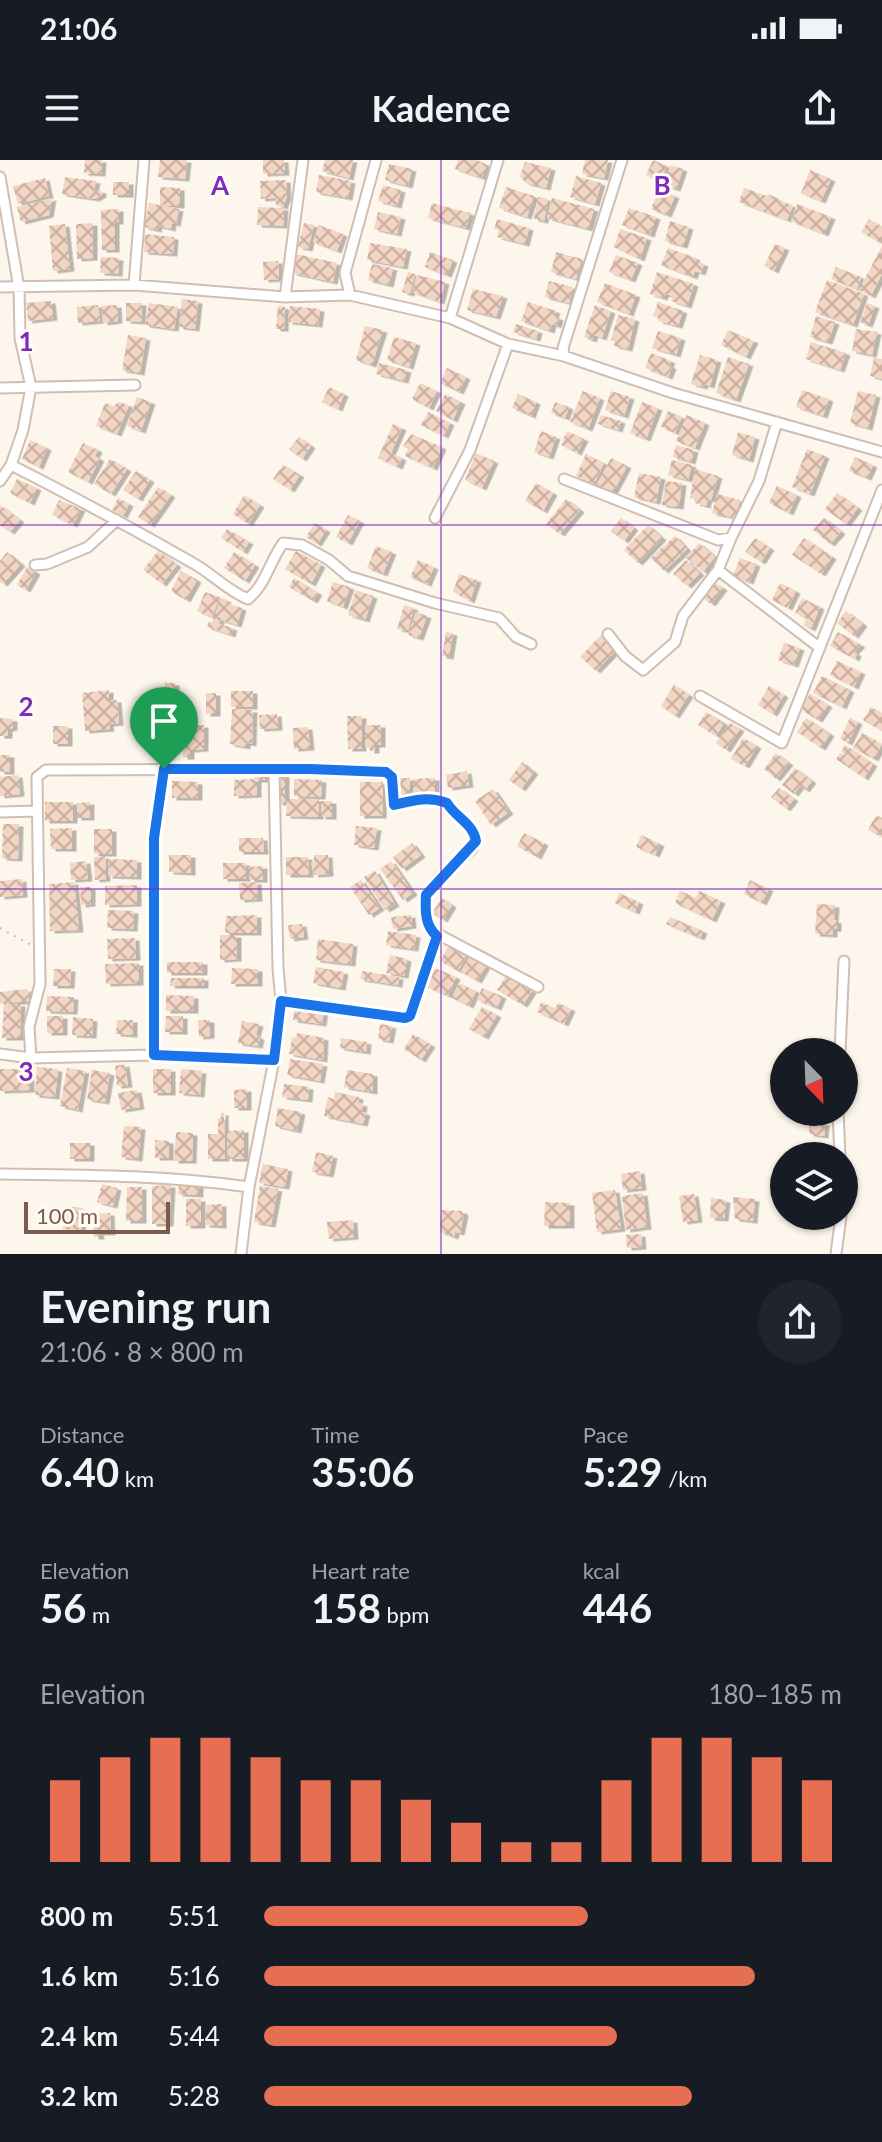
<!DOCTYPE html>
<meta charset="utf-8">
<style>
:root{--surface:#171b24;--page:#20242c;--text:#f1f3f6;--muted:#9ea1a6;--accent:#e76f51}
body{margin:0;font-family:Lato,sans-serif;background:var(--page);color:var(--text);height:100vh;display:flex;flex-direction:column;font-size:30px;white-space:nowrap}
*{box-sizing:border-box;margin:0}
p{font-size:26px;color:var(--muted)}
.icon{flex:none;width:44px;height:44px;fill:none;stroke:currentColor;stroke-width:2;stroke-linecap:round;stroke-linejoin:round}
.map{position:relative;height:1094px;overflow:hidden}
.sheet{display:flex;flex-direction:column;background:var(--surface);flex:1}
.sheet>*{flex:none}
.needle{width:52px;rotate:157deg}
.controls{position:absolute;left:770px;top:878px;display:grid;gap:16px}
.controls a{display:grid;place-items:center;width:88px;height:88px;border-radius:50%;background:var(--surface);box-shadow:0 2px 6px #0004;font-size:40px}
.scale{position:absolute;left:24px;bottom:20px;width:146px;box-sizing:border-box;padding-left:8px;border:4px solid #7a5c4d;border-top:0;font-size:22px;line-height:28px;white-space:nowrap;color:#7a5c4d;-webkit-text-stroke:6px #fffaf3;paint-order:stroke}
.pin{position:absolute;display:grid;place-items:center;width:68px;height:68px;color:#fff;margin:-82px -34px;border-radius:50% 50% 50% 0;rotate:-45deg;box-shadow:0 0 8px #0007}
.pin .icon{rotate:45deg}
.round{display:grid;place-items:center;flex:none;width:84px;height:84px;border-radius:42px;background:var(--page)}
.head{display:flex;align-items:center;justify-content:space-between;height:136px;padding:0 40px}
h1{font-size:44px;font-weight:700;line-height:60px}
.stats{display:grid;grid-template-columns:repeat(3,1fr);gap:12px;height:136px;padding:8px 40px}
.stats div{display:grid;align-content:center}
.stats b{font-size:40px;font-weight:700}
.stats small{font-size:22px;font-weight:400}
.stats p{font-size:22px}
.chart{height:224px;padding:16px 40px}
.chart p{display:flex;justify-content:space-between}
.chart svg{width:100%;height:144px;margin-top:8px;stroke:var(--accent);stroke-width:6}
ul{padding:0 40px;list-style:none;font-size:26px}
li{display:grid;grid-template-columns:128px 96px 1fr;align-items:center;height:60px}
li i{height:20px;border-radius:10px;background:var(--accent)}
.status{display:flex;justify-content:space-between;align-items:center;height:56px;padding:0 40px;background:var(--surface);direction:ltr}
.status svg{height:22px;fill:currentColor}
header{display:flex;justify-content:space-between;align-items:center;height:104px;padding:0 40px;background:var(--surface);font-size:36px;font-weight:700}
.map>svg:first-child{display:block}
</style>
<div class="status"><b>21:06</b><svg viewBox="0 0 49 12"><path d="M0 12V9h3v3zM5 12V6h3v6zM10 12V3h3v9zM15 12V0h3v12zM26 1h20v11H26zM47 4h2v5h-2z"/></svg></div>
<header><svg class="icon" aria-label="menu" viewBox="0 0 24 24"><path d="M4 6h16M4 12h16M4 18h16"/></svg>Kadence<svg class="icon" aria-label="share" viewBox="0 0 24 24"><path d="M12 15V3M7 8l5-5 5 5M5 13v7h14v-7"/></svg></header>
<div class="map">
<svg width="882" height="1094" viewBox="0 0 882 1094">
<defs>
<pattern id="building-cross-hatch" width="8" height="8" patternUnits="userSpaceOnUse" patternTransform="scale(2)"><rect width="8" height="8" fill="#f3d5c3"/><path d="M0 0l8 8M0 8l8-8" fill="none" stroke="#cab0a1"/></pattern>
<filter id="shadow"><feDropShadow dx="4.5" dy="2.5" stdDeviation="0" flood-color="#0004"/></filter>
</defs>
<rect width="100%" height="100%" fill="#fdf6ec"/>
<path fill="url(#building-cross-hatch)" filter="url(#shadow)" d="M85,0H102L101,14L84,13Z
M160,0H187L185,19L158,17Z
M263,0H284L285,13L263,14Z
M325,0H353L349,18L322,11Z
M458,0H477L487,5L482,18L455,9Z
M585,0H608L604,18L582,14Z
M653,0L667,6L660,21L646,15Z
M525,2L551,8L546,28L526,23L522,19L520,16Z
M389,4L412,9L408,26L385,20Z
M671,5L683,9L676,29L663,25Z
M810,10L831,19L821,41L801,33Z
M319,15L351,21L348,38L316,32Z
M576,16L601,23L595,44L570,37Z
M65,17L96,21L94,30L102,31V35L95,39L62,34Z
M45,18L49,36L18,44L13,26Z
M286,20L287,36L283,47L276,45V38L261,39L260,21Z
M113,22H129V35H113Z
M383,25L401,30L397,46L378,41Z
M160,27L180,28V46L160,45Z
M506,27L534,36L527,57L499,48Z
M744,28L767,36L768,34L793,46L787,60L739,42Z
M659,29L675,36L667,55L651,49Z
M538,37L548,39L544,61L534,59Z
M52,38L49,55L21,62L17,47Z
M552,38L594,49L588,69L547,58Z
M149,43L179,49L176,64L172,63L171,69L158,66L157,70L144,67Z
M432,43L470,53L466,68L428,58Z
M797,44L831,57L824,74L791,61Z
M258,47L284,48L283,66L257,65Z
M629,48L656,57L650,75L622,65Z
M119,49V62H115V90H102L101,50Z
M378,52L401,57L397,74L374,69Z
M497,59L529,68L525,84L497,77L499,70L494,69Z
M869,59L882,67V84L861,72Z
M670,61L689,67L683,86L665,81Z
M93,63V98L77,99L76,64Z
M304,63L314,65L308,89L298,87Z
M65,64L70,109L53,111L49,66Z
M319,65L343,74L337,91L313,82Z
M620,69L647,78L640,99L614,87Z
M145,74L174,77L173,94L144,92Z
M370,83L407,89L403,107L367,100Z
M775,84L785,88L774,111L764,106Z
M882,86V114L871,136L859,130Z
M668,88L696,98L695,101L704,104L701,113L695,111L693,117L661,105Z
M430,92L453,100L447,115L425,107Z
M556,92L582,99L576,119L551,112Z
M296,94L337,103L333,122L292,113Z
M616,95L638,103L631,120L609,112Z
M101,97L119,98L118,114L100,113Z
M278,101L279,119L264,120L263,102Z
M372,104L393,108L389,125L368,120Z
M836,107L861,117L857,129L831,119Z
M408,112L415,114L410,134L402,132Z
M657,112L694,124L687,146L671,141L673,136L665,134L663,138L650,134Z
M417,115L445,122L440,142L412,132Z
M827,120L864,134L853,165L815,152Z
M549,121L573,127L569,143L545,137Z
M605,123L636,135L629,154L597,142Z
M473,129L503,136L496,157L467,150Z
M182,139L198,141L195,169L179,167Z
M51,141L53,158L28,161L26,143Z
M528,142L556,151L554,156L559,158L557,166L552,164L550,171L521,161Z
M658,142L683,151L678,166L658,161L659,158L653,156Z
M126,143H142L141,162L126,161Z
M149,143L178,147L174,169L145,165Z
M867,143L875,146L868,165L860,162Z
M98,145L100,161L78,163L77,147Z
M117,145L118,161L103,163L101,146Z
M595,145L611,151L602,178L594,175L592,180L584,177Z
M278,146L285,147L284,169H276Z
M290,146L320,149L318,165L288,162Z
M618,155L635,159L628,189L614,186L615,181L611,180Z
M816,156L835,162L828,182L810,177Z
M516,164L538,171L536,179L513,172Z
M365,166L383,170L372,205L356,200Z
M856,169L877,172L872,195L852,191Z
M728,170L754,181L746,197L721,185Z
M658,171L681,178L676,195L652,188Z
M128,175L146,178L140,213L122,210Z
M394,177L416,183L409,207L387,200Z
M811,182L846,193L840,210L806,199Z
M651,193L671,201L669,205L672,207L668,217L645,208Z
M700,195L717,200L710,226L704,224L703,227L691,224Z
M728,197L749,204L736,240L716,233Z
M874,198L882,199V219L870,216Z
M379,203L407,210L404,221L376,214Z
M447,208L466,217L459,232L440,223Z
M420,223L437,231L429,248L412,239Z
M329,227L344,234L338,249L322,242Z
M802,230L829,239L823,256L796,247Z
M583,231L600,238L588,269L570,262Z
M611,231L630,237L624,256L605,250Z
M858,231L876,235L868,268L850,263Z
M445,234L461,242L453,260L436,251Z
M518,234L536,242L531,256L512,248Z
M137,237L151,242L141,271L127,266Z
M119,242L129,245L117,274L96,266L105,243L113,246Z
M555,242L569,247L565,258L551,253Z
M642,242L658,248L646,279L630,273Z
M668,251L682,257L675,273L661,267Z
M428,252L450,263L444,276L421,265Z
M601,255L621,261L618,270L598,264Z
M687,255L705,263L695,288L676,281Z
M393,264L402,268L391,293L402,298L398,307L378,298Z
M541,271L556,277L549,297L534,292Z
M567,271L584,279L577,293L561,285Z
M738,272L755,277L749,300L732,295Z
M411,274L442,287L433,308L405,296L408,289L403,286Z
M299,277L311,286L302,299L289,289Z
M30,280L47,288L39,307L22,299Z
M83,283L98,290L95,296L100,299L88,322L68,312Z
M676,285L694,290L691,302L673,297Z
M807,289L825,296L810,334L792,327Z
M476,293L494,301L482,328L465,320Z
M586,294L604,303L594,324L576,316Z
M855,297L873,305L867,318L849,311Z
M611,298L627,306L612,334L596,326Z
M110,299L127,309L111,334L94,324Z
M672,300L692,305L688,320L668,315Z
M283,305L300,315L290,330L273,319Z
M695,309L718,316L711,340L708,339L706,346L695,343L697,339L690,338Z
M136,311L150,320L138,339L123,330Z
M639,313L661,317L656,342L634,337Z
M17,319L37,328L30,343L10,333Z
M666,321L682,323L679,347L662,345Z
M536,323L553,333L543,351L525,341Z
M777,326L797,335L789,353L769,343Z
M158,327L171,335L150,365L138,357Z
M837,333L858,348L846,364L825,349Z
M717,334L740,340L735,358L712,353Z
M244,335L260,345L248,364L233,354Z
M118,338L129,344L123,356L112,350Z
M566,339L580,350L560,374L546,364Z
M59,340L81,349L73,365L52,355Z
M0,345L20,360L10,372L0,365Z
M348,355L360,361L348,383L336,377Z
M621,358L634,368L624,381L611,371Z
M824,358L841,372L830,384L813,370Z
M315,363L326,370L317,384L306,377Z
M648,365L662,378L638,403L624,390Z
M227,369L249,382L243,392L221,378Z
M675,376L687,389L664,411L651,398Z
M755,378L770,388L761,402L745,392Z
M804,378L832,397L821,414L792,395Z
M699,383L715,397L703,412L686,398Z
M376,386L392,392L383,414L367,408Z
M158,391L177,405L162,424L143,410Z
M296,391L321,405L311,424L285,409Z
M7,392L21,404L3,424L0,422V401Z
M234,392L255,405L245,421L224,408Z
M740,398L756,404L749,422L733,416Z
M418,400L434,407L427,424L410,417Z
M686,400L700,413L687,426L673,414Z
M27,407L36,412L26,430L17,425Z
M181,411L197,420L186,440L171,431Z
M459,414L477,420L470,441L453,432Z
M294,418L318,433L313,441L289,427Z
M333,422L350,427L343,447L327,441Z
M715,423L723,428L711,444L704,439Z
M780,423L796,431L788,448L772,440Z
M356,430L373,436L365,460L348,455Z
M205,432L220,437L212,457L197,451Z
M221,438L227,440L226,443L242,448L237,465L220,460L219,464L233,468L231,475L207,467L209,462L212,463Z
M802,438L820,447L811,469L803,465L807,459L795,453Z
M404,445L414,448L408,471L397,469Z
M846,451L863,464L854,476L837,463Z
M416,452L427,456L419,478L408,475Z
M446,472L453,473L449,497L442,496Z
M838,472L861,485L854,492L857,494L855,499L830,486Z
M601,475L617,489L596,511L580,497Z
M784,483L800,488L794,505L778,500Z
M837,501L861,512L854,527L830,515Z
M822,516L850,530L842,547L813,533Z
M165,523H175L176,579H166Z
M674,525L689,535L675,556L661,546Z
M769,526L784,535L773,554L758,545Z
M109,530V540H117L119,563L109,564L110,569L85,571L82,533Z
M231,531H253V547H231Z
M206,533H216V554H206Z
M810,534L828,545L818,560L800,549Z
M871,547L882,553V571L863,560Z
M232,549L253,550L252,584L246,583V587L230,584Z
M152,550H161V579H153Z
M706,552L724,563L716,576L698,565Z
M277,554L278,568L260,569L259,555Z
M347,556H362V589H348Z
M0,558L13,559V568L8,569V576H0Z
M806,558L830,574L821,588L797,572Z
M850,558L858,562L848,583L840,579Z
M730,563L740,569L726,590L716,583Z
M192,565H204V589L190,590V597H183V572L192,571Z
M365,565H381V585H375V591H370V587H365Z
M53,566H68V584H53Z
M308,567L310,588L294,589L293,568Z
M862,573L882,584L874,599L853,588Z
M743,578L757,586L745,606L731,599Z
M845,585L873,604L864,618L836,599L840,593L847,596L841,592Z
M776,593L789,603L776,619L764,609Z
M0,595H10V612H0Z
M522,602L534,612L521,629L509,620Z
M795,608L812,621L805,630L800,626L794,634L782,625Z
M254,611H265V620H257V635L234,636V620L254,619Z
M467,611L469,625L448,628L446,615Z
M278,612L285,615V643H278Z
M18,615L20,634L0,636V617Z
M395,618H410V638L395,637Z
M435,618V635L413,636V619Z
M294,619L322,620L321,637L294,636Z
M172,621L198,622V638H172Z
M360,622H383L382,656H360Z
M779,628L794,639L786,649L771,637Z
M493,629L509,652L491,665L475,641Z
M287,639H319V657L286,656Z
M321,641H332V657H321Z
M45,642H73V661H45Z
M90,642V658H77V643Z
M876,655L882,658V677L868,670Z
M3,664H19L18,699L2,698Z
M356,666L377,668L374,688L354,685Z
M72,668V689H51L50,669Z
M94,669H112V694H94Z
M524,673L544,683L537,697L517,686Z
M641,675L660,684L655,695L636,687Z
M239,678H263L264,692H239Z
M412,683L421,695L402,709L393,697Z
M169,695H191V713L169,712Z
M314,695H328L329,714L314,715L311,702H314Z
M105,696L106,719L95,720L94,697Z
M286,697H308L309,715H286Z
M109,699L137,700V717L108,716Z
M86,701L88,719L71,720L70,703Z
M391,701L413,733L403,740L380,709Z
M223,703H246V719H223Z
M263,706V720H250L249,707Z
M375,711L395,744L385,750L364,717Z
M22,719L23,735L0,737V721Z
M361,720L380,748L369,755L350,727Z
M750,720L769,729L762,743L744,734Z
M74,722L79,770L50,771L49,724Z
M257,722L258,739L240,740L239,723Z
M137,725V744L105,745V726Z
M80,727H91V744L81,745Z
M680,731L696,738L699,731L721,741L712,760L675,743L677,738L691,743L677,737Z
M619,733L639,742L635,752L615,743Z
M442,738L452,745L443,760L432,753Z
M817,744L835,745L834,760L837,761V769H833V775L815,774Z
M108,750L134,751L133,769L107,768Z
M257,755V773H225L226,756Z
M411,755L412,766L393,769L391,757Z
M670,757L703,771L700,778L666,764Z
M302,764L304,777L290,779L288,765Z
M388,771L416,775L414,789L386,785Z
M220,775H237V799L220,800Z
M135,778L136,798L108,799L107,779Z
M318,779L353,784L351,804L316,800Z
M449,785L467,795L458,811L440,801Z
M390,795L407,799L404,816L386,813Z
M470,796L486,806L477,821L461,812Z
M167,802H203V813H167Z
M139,803V823L106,824L105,804Z
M316,807L344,812L341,828L313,823Z
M232,808L258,809V824H231Z
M435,808L456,817L448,836L427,827Z
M54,809H71L70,826H53Z
M362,811L399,817L398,825L360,819Z
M506,816L532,831L523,845L497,830Z
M171,818H204V826H170Z
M459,823L476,831L469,846L452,838Z
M482,828L502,836L497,848L477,840Z
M28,829L29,841L0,844V832Z
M166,835L194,836V851H166Z
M47,836L74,837L73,852L46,851Z
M541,842L554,848L559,843L571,849L564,864L537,852Z
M4,844H21L20,878H2Z
M295,846L324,850L322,864L293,860Z
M482,847L497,855L484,877L469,869Z
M47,856H63V873H47Z
M166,856H183V872H165Z
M73,857L93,859L92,876L72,875Z
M117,860H133V875L116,874Z
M198,860H210V876L199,877Z
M242,861L259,864L256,875L260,878L258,886L238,883Z
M380,864L392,866L389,881L378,879Z
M297,873L324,878L323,900L289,894L292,878L296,877Z
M413,874L431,885L421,900L404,889Z
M341,878L367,882L366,892L340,888Z
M290,899L323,904L320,921L287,915Z
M125,904L128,925L117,926L115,906Z
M37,907L58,909L55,937L35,935Z
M67,908L85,911L78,950L60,946Z
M0,909H30V930L0,931Z
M153,909H171V933H153Z
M181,909L202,911L200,935L179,933Z
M92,910L110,913L105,942L87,939Z
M347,910L373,914V932L344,927Z
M284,924L309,927L308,940L282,937Z
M247,929V948H234V930Z
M137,930L140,947L121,950L118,933Z
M335,932L359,937L358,943L363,944L362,952L366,953L363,964L324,956L328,937L334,939Z
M278,948L301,952L297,971L275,966Z
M221,953H224L225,999H208V974H218V958H221Z
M810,957L821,958V963H825L824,976L809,974Z
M124,966L141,967L138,999L121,997Z
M244,970V999H228L227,971Z
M176,972L193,973L192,1001H174Z
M155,980L169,981V998H155Z
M70,983H90V999H70Z
M316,992L333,996L329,1015L312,1012Z
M263,1004L288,1009L285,1027L259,1023Z
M640,1011L642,1028L623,1030L621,1014Z
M102,1024L117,1028L113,1046L97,1042Z
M179,1024L199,1025V1035L178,1034Z
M171,1025L169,1064H152V1026Z
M260,1026L278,1029L271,1065L254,1062Z
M127,1027H142V1061H126Z
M615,1030L621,1069L597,1072L592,1033Z
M643,1033L647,1067L626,1070L622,1036Z
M694,1034L698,1060L683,1062L679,1036Z
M733,1037L755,1039L753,1061L735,1059Z
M711,1038L726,1040L724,1059L710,1058Z
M186,1039H201V1066H186Z
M545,1042L570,1043V1066H544Z
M222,1044V1066L205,1065L206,1045Z
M66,1046L83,1048L81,1071L63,1069Z
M441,1050L462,1051L464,1054L460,1073L455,1072L454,1077L440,1072Z
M110,1053L111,1073H99L100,1077H94L93,1054Z
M353,1060L354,1077L329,1079L327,1062Z
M641,1074L642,1087L627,1088L626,1075Z"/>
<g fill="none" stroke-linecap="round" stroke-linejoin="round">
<defs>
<path id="minor" d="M0,17L19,128L20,178L31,227L23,270L11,305L0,321
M134,125L144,0
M0,127L134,125L285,137L350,135L450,158L508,184L564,196L673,233L882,292
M350,135L345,113L376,0
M285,137L303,0
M450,158L498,0
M564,196L563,188L622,0
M0,228L135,225
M11,305C72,336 132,368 191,402C212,413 226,430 248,439C266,424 269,403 283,383L302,385L329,400L348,416L435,443L499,458L516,477L531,484
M564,319L718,380L731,378L759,321L777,262
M435,358L470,290L508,184
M35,405L47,404L88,387L117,360
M718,410L820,488
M608,474L625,496L643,510L675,482L683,456L718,410L731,378
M700,536L782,583L882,330
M0,652L36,651
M281,841L405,858L413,851L437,776
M840,892L844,801
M0,894L31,898L154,895L274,900
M154,895V678L164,609
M31,898L29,867L40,824L37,617L46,610L310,609L391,614L394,645C414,640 428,636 447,643C456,658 473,663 476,681L472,689C444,715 415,727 430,770L538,827
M838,952L840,996
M0,1014C84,1015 166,1015 249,1027
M844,1015V1028
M241,1094L249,1027L274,900L281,841L278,808L274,609
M836,1094L841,1056"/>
</defs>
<use href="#minor" stroke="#d1beb0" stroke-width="13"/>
<path stroke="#d9b8a5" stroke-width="2" stroke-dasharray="2 6" stroke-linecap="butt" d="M0,768L31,785"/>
<use href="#minor" stroke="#fff" stroke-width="9"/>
</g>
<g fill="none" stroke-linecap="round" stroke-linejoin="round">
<defs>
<path id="route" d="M164,609H310L386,612L392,617L394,645C414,640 428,636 447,643C456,658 473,663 476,681L426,735C425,751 425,766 437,776L410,856L405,858L281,841L274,900L154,895V678Z"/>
</defs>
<use href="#route" stroke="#fff" stroke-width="16"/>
<use href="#route" stroke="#1a73e8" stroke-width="10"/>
</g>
<path fill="none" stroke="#7b2cbf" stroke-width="2" stroke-opacity="0.55" d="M441,0V1094M0,365H882M0,729H882"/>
<g font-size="26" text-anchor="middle" font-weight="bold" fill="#7b2cbf" stroke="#fffaf3" stroke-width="6" stroke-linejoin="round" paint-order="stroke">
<text x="220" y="35">A</text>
<text x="662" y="35">B</text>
<text x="26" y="191">1</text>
<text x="26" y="556">2</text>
<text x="26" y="921">3</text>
</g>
</svg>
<div class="controls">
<a><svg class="needle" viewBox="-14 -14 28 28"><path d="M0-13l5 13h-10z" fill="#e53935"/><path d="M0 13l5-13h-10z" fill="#9ea1a6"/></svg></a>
<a><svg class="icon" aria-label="layers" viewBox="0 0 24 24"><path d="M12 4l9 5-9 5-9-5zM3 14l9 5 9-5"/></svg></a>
</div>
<div class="scale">100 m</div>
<div class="pin" style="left:164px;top:609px;background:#1e9e55"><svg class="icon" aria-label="arrive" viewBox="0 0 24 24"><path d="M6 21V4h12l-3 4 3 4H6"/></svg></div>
</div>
<section class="sheet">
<div class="head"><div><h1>Evening run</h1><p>21:06 · 8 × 800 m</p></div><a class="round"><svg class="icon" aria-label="share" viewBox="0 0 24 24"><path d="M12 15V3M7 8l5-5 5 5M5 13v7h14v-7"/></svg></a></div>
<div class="stats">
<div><p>Distance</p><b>6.40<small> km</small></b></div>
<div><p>Time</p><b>35:06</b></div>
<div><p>Pace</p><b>5:29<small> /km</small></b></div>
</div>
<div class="stats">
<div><p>Elevation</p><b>56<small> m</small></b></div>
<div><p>Heart rate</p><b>158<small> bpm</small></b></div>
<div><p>kcal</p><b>446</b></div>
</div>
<div class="chart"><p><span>Elevation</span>180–185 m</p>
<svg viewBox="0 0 160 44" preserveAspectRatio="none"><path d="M5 44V19M15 44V12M25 44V6M35 44V6M45 44V12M55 44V19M65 44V19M75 44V25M85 44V32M95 44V38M105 44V38M115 44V19M125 44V6M135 44V6M145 44V12M155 44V19"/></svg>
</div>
<ul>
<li><b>800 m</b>5:51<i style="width:56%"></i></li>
<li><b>1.6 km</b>5:16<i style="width:85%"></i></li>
<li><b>2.4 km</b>5:44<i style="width:61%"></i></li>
<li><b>3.2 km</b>5:28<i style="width:74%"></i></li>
</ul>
</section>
